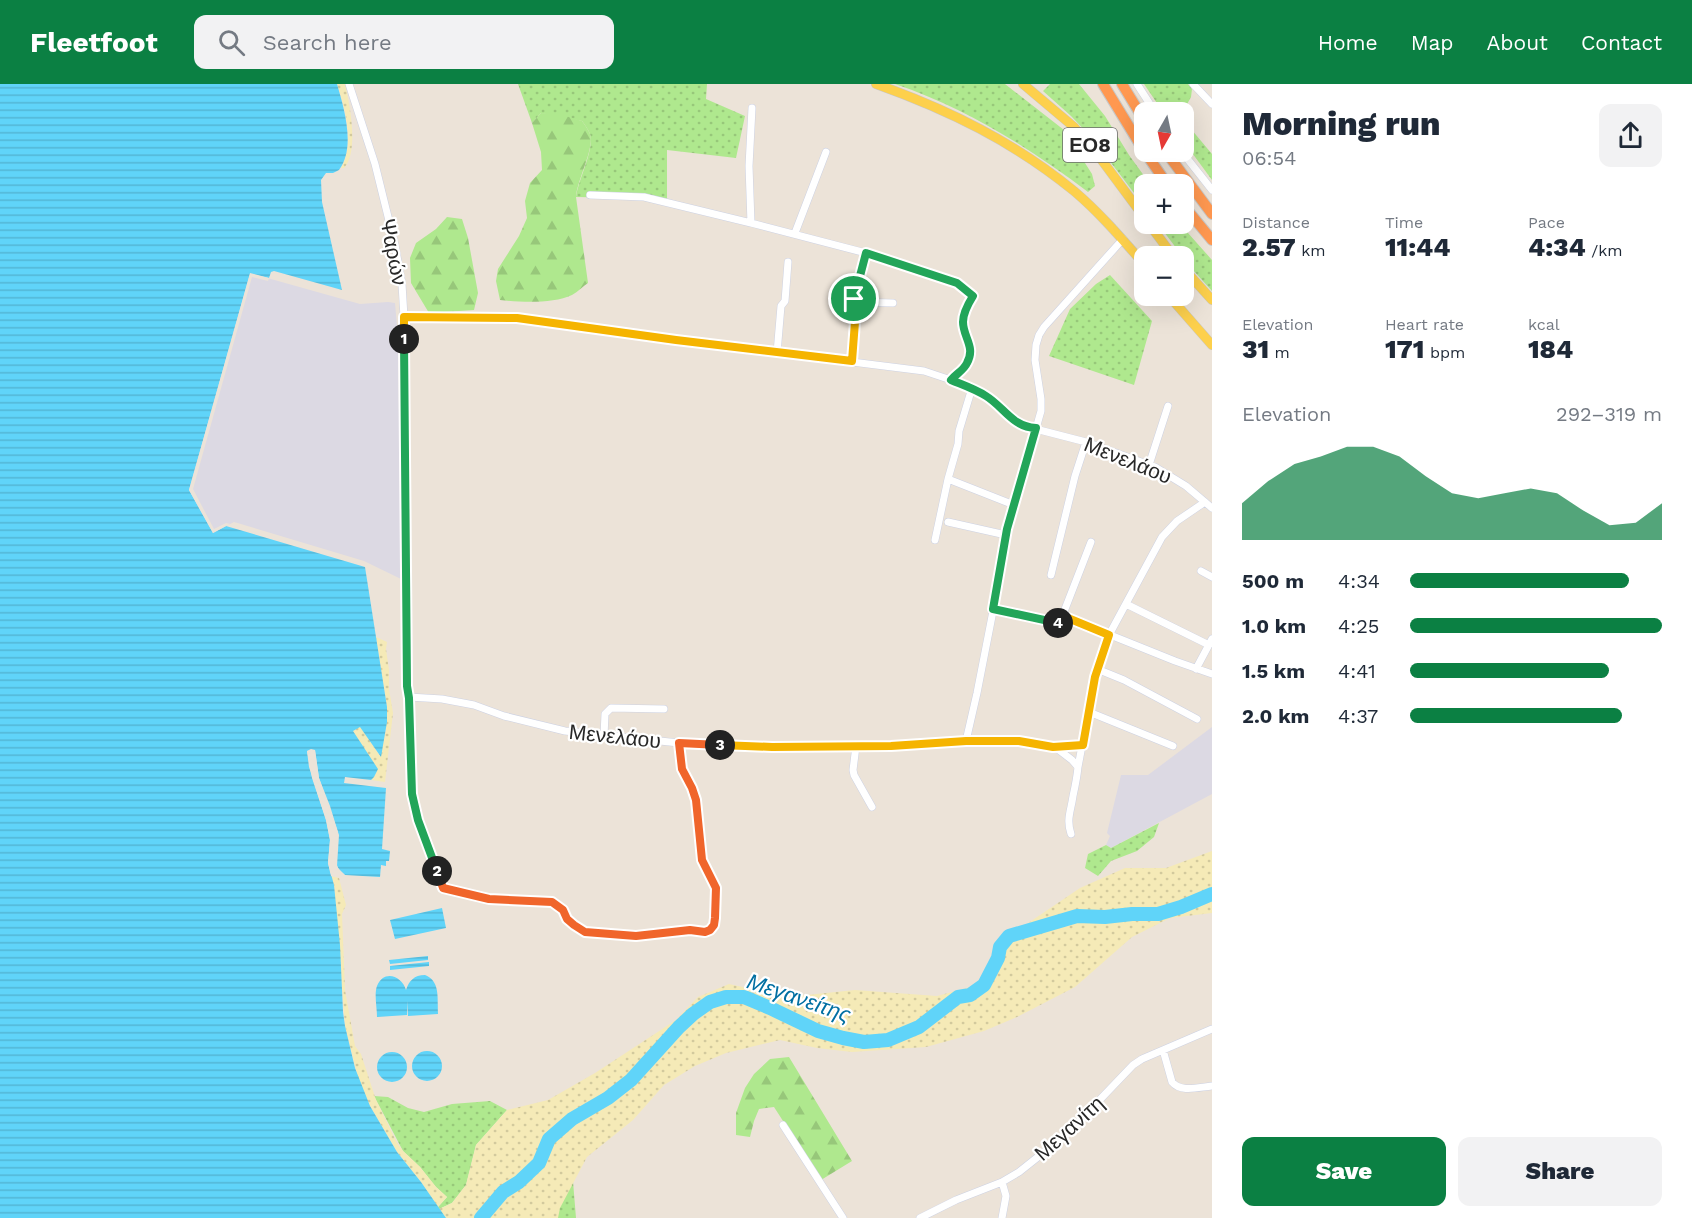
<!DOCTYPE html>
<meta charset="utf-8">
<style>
:root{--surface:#fff;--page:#f2f2f3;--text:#1f2937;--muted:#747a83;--accent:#0b8043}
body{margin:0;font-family:"Work Sans",sans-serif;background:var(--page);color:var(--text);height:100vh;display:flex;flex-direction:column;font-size:22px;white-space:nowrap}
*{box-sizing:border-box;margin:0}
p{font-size:20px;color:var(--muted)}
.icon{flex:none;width:33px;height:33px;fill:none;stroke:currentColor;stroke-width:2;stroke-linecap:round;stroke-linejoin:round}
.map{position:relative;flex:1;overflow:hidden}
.side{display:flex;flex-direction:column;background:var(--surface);width:480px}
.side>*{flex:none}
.needle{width:39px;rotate:189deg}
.buttons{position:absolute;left:1134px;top:18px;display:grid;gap:12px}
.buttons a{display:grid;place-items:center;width:60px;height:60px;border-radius:12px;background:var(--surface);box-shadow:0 6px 24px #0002;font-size:30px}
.pin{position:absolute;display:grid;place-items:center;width:51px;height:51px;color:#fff;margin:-26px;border:3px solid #fff;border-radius:50%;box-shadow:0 2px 6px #0007}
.km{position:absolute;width:30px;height:30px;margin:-15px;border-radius:50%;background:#222;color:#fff;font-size:16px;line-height:30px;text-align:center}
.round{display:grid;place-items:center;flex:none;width:63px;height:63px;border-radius:12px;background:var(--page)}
.head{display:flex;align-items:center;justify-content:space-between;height:102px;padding:0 30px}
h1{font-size:33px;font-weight:800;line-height:45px}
.stats{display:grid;grid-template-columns:repeat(3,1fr);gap:9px;height:102px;padding:6px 30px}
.stats div{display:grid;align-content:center}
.stats b{font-size:26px;font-weight:800}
.stats small{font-size:16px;font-weight:400}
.stats p{font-size:16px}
.chart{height:168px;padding:12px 30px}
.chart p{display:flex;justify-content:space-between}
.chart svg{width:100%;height:108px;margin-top:6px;fill:var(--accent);opacity:.7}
.action{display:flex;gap:12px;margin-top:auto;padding:12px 30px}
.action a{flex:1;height:69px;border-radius:12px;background:var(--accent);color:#fff;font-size:24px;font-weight:800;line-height:69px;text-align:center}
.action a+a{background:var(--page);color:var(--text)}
ul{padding:0 30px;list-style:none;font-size:20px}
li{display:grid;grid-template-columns:96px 72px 1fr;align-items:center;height:45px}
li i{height:15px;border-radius:8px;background:var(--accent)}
header{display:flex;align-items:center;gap:36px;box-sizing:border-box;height:84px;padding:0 30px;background:var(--accent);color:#fff}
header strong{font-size:28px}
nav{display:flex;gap:33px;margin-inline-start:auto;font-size:21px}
.search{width:420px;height:54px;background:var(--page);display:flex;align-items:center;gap:15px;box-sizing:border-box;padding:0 21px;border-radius:12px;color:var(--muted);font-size:22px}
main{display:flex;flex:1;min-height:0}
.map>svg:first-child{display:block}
</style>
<header>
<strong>Fleetfoot</strong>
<div class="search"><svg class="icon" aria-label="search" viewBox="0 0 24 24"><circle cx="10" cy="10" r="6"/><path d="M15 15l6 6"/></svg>Search here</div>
<nav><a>Home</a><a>Map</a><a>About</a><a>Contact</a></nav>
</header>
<main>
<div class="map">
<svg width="1212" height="1134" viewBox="0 0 1212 1134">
<defs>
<pattern id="grass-dots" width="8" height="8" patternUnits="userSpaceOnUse" patternTransform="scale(1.5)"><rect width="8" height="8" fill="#afe88e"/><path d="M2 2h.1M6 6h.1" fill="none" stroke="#97c77a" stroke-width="1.8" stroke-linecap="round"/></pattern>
<pattern id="forest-firs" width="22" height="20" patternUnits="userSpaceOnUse" patternTransform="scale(1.5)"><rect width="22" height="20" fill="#afe88e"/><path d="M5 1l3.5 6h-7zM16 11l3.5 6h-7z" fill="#97c77a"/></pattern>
<pattern id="sand-dots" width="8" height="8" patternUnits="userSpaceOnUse" patternTransform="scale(1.5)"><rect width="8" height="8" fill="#f5eab7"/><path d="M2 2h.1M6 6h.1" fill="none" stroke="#d2c99d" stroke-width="1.8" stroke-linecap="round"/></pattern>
<pattern id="water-rules" width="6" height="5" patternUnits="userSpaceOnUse" patternTransform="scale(1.5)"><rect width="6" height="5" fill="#60d4f9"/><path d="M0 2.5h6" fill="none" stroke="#53b6d5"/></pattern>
</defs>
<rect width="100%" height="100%" fill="#ece3d8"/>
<path fill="#dcd9e3" d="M250,189L360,220L388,218L395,219L398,254L401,495L364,477L234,438L213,449L189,406Z
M1212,643V710L1111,764L1106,761L1110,752L1107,749L1121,691H1148Z"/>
<path fill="url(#grass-dots)" d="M518,0H707L706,15L745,32L736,74L667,66V121L629,114L576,113C578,96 595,64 590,50C588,45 585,41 582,37L541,29L532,39Z
M895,0H1005L1064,46L1092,90L1095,102L1088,108C1028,63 966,24 895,0Z
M1050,0H1079L1105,32L1129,71L1150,100H1144V122L1092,54L1071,32L1043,7Z
M1144,0H1188L1192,5L1191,13L1185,24L1191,45L1212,70V96L1184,58V28H1163Z
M1158,140H1180L1212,176V207L1192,185Z
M1110,191L1152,237L1134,301L1049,272L1070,225L1096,200Z
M1159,739L1154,753L1137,767L1111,777L1098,792L1085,784L1088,770L1106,761L1111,764Z
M374,1012L388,1013L408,1024L424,1028L452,1020L490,1017L507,1026L476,1061L466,1101L452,1119L439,1125L438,1123L447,1113L436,1103L420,1083L403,1067Z
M572,1085L576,1134H527Z"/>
<path fill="url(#forest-firs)" d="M541,29L559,30L582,37C585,41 588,45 590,50C595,64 577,96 576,113L588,199C583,202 578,208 572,211C553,220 520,218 500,216L496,197L498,185L519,152L527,134L525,117L530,99L542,86L541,68L532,39Z
M447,133L462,135L468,154L478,209L474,226L429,229L411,199L410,174L416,159L436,145Z
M789,973L852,1077L821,1096L774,1023L759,1025L754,1037L750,1053L736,1051V1029L745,1004L754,990L770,975Z"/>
<path fill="url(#sand-dots)" d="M337,0H345C350,21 359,68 344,84H341C355,59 345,25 337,0Z
M376,553L387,558L386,565L389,586V605L393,629L385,698L371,696L376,689L352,648L360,642L380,672L386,645L387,623Z
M1212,767V829L1170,834L1132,853L1075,903L1017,933L984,947L926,963L852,968L817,964L780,956L726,969L695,982L664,1001L633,1036L587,1073L560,1124L558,1134H446L439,1125L452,1119L466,1101L476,1061L507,1026L548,1016L595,989L676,936L698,913L729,900L787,913L855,906L937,912L974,902L998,874L1009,852L1080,804L1125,784H1166Z
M331,792L339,794L346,821L342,830L345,906L355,962L361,970L376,1016L397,1059L403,1067L420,1083L436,1103L447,1113L438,1123L421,1098L397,1068L370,1022L358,994L345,942L334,801Z"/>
<path fill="url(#water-rules)" d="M0,0H337C344,24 356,64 339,86L333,89H326L321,96L322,118L342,206L274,187L271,188L269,194L250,190L189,406L213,449L226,442L365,483L387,623V638L381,673L360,643L353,647L378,685L374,693L371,696L345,693L344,699L386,704L382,765L390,767L389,777H386V782L381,781L380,793L345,791L338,784L336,778L338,748L330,722L319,694L315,666L307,667L312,694L326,736L330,756L328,779L334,801L340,861L343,928L345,942L355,984L370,1022L397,1068L421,1098L446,1134H0Z
M442,824L446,844L395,855L390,836Z
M428,872V876L390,880L389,876Z
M429,878V882L390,886V882Z
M425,891C441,897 437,916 438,930L408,932L407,917V931L377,933C377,924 374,910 377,902C384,885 402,892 406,906C409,897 414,891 425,891Z
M412 982a15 15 0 1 1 30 0a15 15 0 1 1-30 0Z
M377 983a15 15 0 1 1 30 0a15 15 0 1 1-30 0Z"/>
<path fill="#ece3d8" d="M250,189L269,194L268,197L252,193L193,405L214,445L226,439L230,440L213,449L189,406Z
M311,665L315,666L319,694L339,751L337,782L340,787L345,791L338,790L334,783L336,752L327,723L316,695L312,668L310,669L315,693L328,735L333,755L331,778L335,793L331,792L330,788L328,779L330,756L326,736L309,683L307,667Z"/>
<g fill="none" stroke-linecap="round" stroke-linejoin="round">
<path stroke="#60d4f9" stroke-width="14" d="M481,1134L503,1108L519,1098L539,1079L549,1055L572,1035L608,1014L631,996L679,943L693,930L710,918L726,913H744L770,924L818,947L843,954L864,958L888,956L919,943L958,913L970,911L984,901L998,874L1000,863L1009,852L1077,832L1105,833L1132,830H1158L1181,823L1212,810"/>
<defs>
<path id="minor" d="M349,0L375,80L395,161L402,200L404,233V378L408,555L407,601L409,613L412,710L418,736L443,804L489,815L552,818L563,826L567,835L574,841L586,848L636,852L690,846L705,848L710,846L714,841L715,834L716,804L702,776L696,715L692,704L682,685L679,659
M1137,0L1155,28
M1193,0L1212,20
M752,24L749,82L751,139L866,169L957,199L973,212L966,224L963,237L971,265L970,273L964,284L951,296
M1182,68L1212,106
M590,111L644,113L751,139
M795,149L826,68
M854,218L893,219
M404,233L517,234L676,256L924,287L951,296L983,310L1020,341L1086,358L1155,383L1186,402L1212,424
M777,269L781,222L785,217L788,178
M852,277L856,225L853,214L866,169
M972,304L959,347L958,360L948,395L1014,421
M1149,381L1168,322
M948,438L1006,451
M935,456L948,395
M1201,487L1212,493
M1051,491L1075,392L1086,358
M1126,520L1209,561
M993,525L1060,538L1091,458
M1063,532L1175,577L1212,590
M1097,585L1124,596L1197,635
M1196,585L1212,555
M409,613L442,615L474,621L504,632L565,647L679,659L772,663L891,662L966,657H1019L1053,663L1059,666L1072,676L1078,683L1095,593L1109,551L1162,453L1177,437L1205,418
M1089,628L1173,662
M604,652L605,630L611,624L664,625
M966,657L977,609L1002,481L1007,445L1041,327V315L1035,276L1036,261L1039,251L1044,243L1123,155
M856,662L853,686L854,691L872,723
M1055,663L1083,661
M1071,750C1066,735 1071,727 1073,712C1075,703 1077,693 1078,683
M1163,966L1172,998C1181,1009 1199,1003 1212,1002
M783,1041L843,1134
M920,1134L956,1116L1002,1098L1019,1088L1068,1049L1133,981L1142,975L1212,945
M1002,1134L1006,1112L1002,1098"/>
<path id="major" d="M876,0C949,26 1014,58 1074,107C1100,129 1122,155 1144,180
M1023,0L1074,43L1098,71L1144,133
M1149,140L1173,172
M1184,185L1212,216
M1169,212L1212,261"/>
<path id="highway" d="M1103,0L1144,67
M1122,0L1144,36
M1145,68L1167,100
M1166,68L1212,130
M1184,122L1212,156"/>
</defs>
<use href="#minor" stroke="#cdd2e3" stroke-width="8"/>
<use href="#major" stroke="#c7c7c7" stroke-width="10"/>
<use href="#highway" stroke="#c7c7c7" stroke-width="12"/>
<use href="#minor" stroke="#fff" stroke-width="7"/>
<use href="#major" stroke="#fdd04c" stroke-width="9"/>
<use href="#highway" stroke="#ff9850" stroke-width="10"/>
</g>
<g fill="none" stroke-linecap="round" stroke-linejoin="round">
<defs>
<path id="split-1" d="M404,255V233L517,234L676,256L852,277L856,225L854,215"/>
<path id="split-2" d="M404,255L407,602L409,614L412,710L418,736L437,787"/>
<path id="split-3" d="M437,787L443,804L489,815L552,818L563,826L567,835L574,841L585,848L636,852L690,846L705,848L710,846L714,841L715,834L716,804L702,776L696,716L692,704L682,685L679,659L720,661"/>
<path id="split-4" d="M720,661L772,663L891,662L966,657H1019L1053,663L1083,661L1095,593L1109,551L1063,532L1058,539"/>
<path id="split-5" d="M854,215L866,169L957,199L973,212C968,220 963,229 963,238C963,253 976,263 967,279C964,286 956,290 951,296C963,301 975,305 986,312C1004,323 1012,343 1036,344L1007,445L993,525L1058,539"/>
</defs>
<use href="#split-1" stroke="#fff" stroke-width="12"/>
<use href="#split-2" stroke="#fff" stroke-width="12"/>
<use href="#split-3" stroke="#fff" stroke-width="12"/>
<use href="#split-4" stroke="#fff" stroke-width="12"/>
<use href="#split-5" stroke="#fff" stroke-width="12"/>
<use href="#split-1" stroke="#f5b400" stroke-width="8"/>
<use href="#split-2" stroke="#22a559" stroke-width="8"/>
<use href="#split-3" stroke="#f0652b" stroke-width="8"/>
<use href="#split-4" stroke="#f5b400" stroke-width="8"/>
<use href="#split-5" stroke="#22a559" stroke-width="8"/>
</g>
<g text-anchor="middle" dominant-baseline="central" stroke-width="4.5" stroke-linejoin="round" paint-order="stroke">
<rect fill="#fff" stroke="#686868" stroke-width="1.5" x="1063" y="44" width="54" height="34" rx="4.5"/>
<g font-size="20" font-weight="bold" fill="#282828">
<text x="1090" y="61">ΕΟ8</text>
</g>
<g font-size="21" fill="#282828" stroke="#fff">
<text transform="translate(394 168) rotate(79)">Ψαρών</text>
<text transform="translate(1128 376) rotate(22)">Μενελάου</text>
<text transform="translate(615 652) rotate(6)">Μενελάου</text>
<text transform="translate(1069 1044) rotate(-42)">Μεγανίτη</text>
</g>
<g font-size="22" font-style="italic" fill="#016fa2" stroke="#fff">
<text transform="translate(799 914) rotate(19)">Μεγανείτης</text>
</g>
</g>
</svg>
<div class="buttons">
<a><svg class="needle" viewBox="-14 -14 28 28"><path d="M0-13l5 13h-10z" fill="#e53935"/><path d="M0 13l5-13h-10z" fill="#747a83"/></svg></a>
<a>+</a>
<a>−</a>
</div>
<div class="pin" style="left:854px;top:215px;background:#1e9e55"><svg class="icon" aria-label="arrive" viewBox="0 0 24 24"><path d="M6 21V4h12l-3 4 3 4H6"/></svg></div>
<b class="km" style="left:404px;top:255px">1</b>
<b class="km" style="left:437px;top:787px">2</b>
<b class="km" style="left:720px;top:661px">3</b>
<b class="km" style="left:1058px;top:539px">4</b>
</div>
<section class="side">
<div class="head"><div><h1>Morning run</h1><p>06:54</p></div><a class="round"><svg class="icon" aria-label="share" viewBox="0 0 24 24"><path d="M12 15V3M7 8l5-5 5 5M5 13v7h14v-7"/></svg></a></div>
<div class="stats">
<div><p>Distance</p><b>2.57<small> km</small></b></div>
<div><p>Time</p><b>11:44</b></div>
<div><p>Pace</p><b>4:34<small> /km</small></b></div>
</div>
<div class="stats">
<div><p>Elevation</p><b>31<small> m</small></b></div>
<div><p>Heart rate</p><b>171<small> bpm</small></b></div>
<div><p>kcal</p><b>184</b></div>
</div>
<div class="chart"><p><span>Elevation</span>292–319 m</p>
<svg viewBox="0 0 160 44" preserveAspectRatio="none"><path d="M0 44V29L10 20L20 13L30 10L40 6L50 6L60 10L70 18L80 25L90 27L100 25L110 23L120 25L130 32L140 38L150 37L160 29V44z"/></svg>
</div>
<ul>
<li><b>500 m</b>4:34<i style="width:87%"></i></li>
<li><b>1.0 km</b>4:25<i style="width:100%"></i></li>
<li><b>1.5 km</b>4:41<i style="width:79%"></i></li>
<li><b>2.0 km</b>4:37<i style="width:84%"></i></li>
</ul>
<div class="action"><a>Save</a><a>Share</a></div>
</section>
</main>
